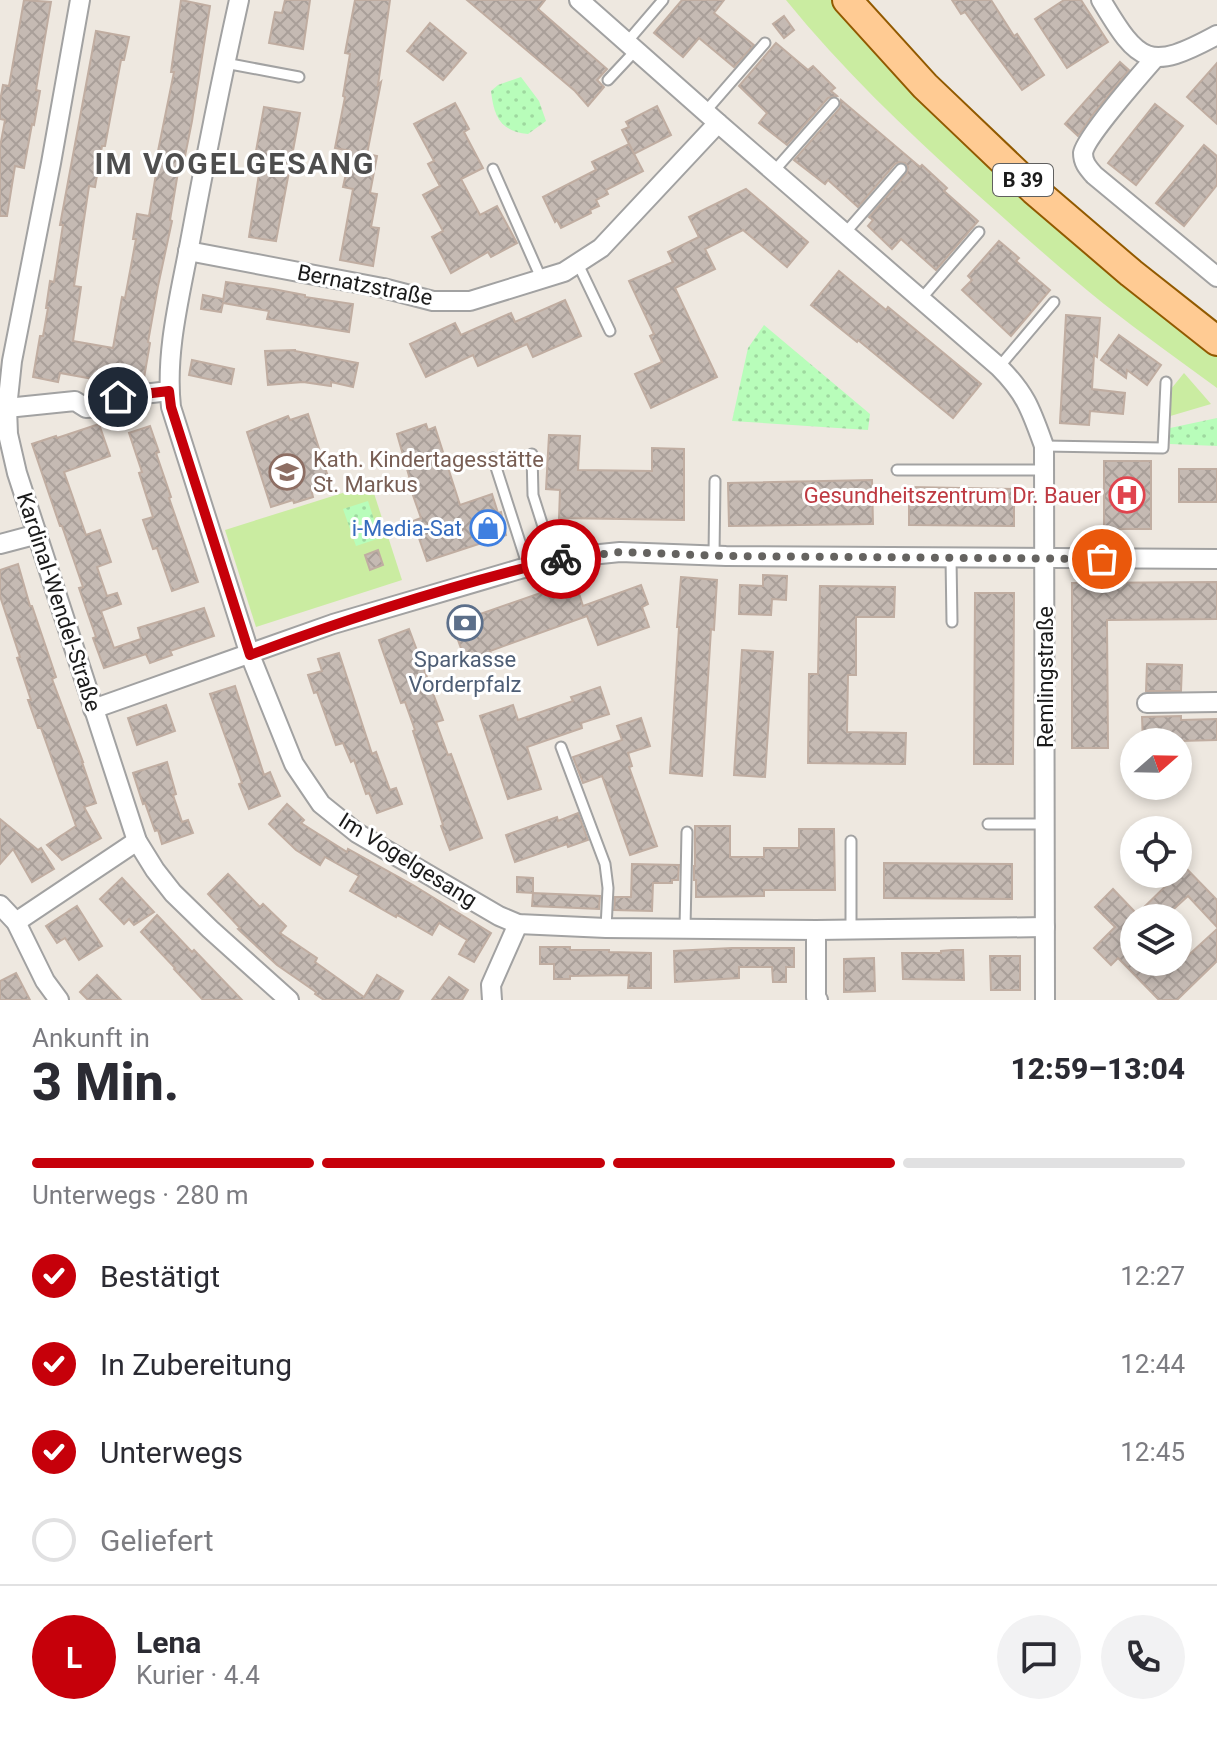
<!DOCTYPE html>
<html lang="de">
<head>
<meta charset="utf-8">
<style>
	body { margin:0; font-family:Roboto,sans-serif; background:#f2f2f3; color:#2b2b33; height:100vh; display:flex; flex-direction:column; font-size:30px; white-space:nowrap }
	* { box-sizing:border-box; margin:0 }
	p { font-size:26px; color:#7c7c81 }
	.icon { flex:none; width:44px; height:44px; fill:none; stroke:currentColor; stroke-width:2; stroke-linecap:round; stroke-linejoin:round }
	.map { position:relative; height:1000px; overflow:hidden }
	.panel { display:flex; flex-direction:column; background:#fff; flex:1 }
	.panel>* { flex:none }
	.needle { width:52px; rotate:70deg }
	.tools { position:absolute; left:1120px; top:728px; display:grid; gap:16px }
	.tools a { display:grid; place-items:center; width:72px; height:72px; border-radius:50%; background:#fff; box-shadow:0 4px 12px #0003; font-size:40px }
	.pin { position:absolute; display:grid; place-items:center; width:68px; height:68px; color:#fff; margin:-34px; border:4px solid #fff; border-radius:50%; box-shadow:0 2px 8px #0007 }
	.courier { position:absolute; display:grid; place-items:center; width:80px; height:80px; margin:-40px; border:6px solid #c6000a; border-radius:50%; background:#fff; color:#222; box-shadow:0 2px 10px #0007 }
	.overview em { font-style:normal; font-weight:800 }
	.overview div { display:flex; flex-direction:column-reverse }
	.overview { display:flex; align-items:center; justify-content:space-between; height:136px; padding:0 32px }
	h1 { font-size:52px; font-weight:800; line-height:60px }
	.bar { display:grid; grid-template-columns:repeat(4,1fr); gap:12px 8px; align-content:center; height:96px; padding:0 32px }
	.bar i { height:10px; border-radius:6px; background:#e1e1e2 }
	.bar .selected { background:#c6000a }
	.bar p { grid-column:span 4 }
	.line { display:flex; align-items:center; gap:20px; padding:0 32px; border-top:2px solid #e1e1e2 }
	.line div { flex:1 }
	.round { display:grid; place-items:center; flex:none; width:84px; height:84px; border-radius:42px; background:#f2f2f3 }
	ol { padding:0 32px; list-style:none }
	li { display:flex; align-items:center; gap:24px; height:88px }
	li p { margin-inline-start:auto }
	li .icon { padding:8px; border-radius:50%; background:#c6000a; color:#fff; stroke-width:4 }
	li:last-child { color:#7c7c81 }
	li i { width:44px; height:44px; border:4px solid #e1e1e2; border-radius:50% }
	.map>svg:first-child { display:block }
	.grass { fill:#caeca1 }
	.park { fill:url(#park-dots) }
	.building { fill:url(#building-cross-hatch); stroke:#c0ada1; stroke-width:2 }
	.lines { fill:none; stroke-linecap:round; stroke-linejoin:round }
	.service-casing { stroke:#a2a2a2; stroke-width:13 }
	.minor-casing { stroke:#a2a2a2; stroke-width:22 }
	.primary-casing { stroke:#925a00; stroke-width:32 }
	.service { stroke:#fff; stroke-width:9 }
	.minor { stroke:#fff; stroke-width:18 }
	.primary { stroke:#ffcb93; stroke-width:28 }
	.done { stroke:#656360; stroke-width:8; stroke-dasharray:0 14.4 }
	.route { stroke:#c6000a; stroke-width:10 }
	.labels { text-anchor:middle; dominant-baseline:central; stroke-width:6; stroke-linejoin:round; paint-order:stroke }
	.shield { fill:#fff; stroke:#5f5f5f; stroke-width:2 }
	.shield-label { font-size:20px; font-weight:bold; fill:#1b1b1b }
	.street-label { font-size:22px; fill:#1b1b1b; stroke:#fff }
	.education-label { font-size:22px; fill:#785e54; stroke:#fff; text-anchor:start }
	.health-label { font-size:22px; fill:#be3a42; stroke:#fff; text-anchor:end }
	.shop-label { font-size:22px; fill:#366cbe; stroke:#fff; text-anchor:end }
	.service-label { font-size:22px; fill:#4e5e75; stroke:#fff }
	.district-label { font-size:30px; font-weight:bold; letter-spacing:2px; fill:#4e4e4e; stroke:#fff }
</style>
</head>
<body>
<div class="map">
<svg width="1217" height="1000" viewBox="0 0 1217 1000">
	<defs>
		<pattern id="park-dots" width="8" height="8" patternUnits="userSpaceOnUse" patternTransform="scale(2)"><rect width="8" height="8" fill="#b8fdba"/><path d="M2 2h.1M6 6h.1" fill="none" stroke="#9ed89f" stroke-width="1.8" stroke-linecap="round"/></pattern>
		<pattern id="building-cross-hatch" width="8" height="8" patternUnits="userSpaceOnUse" patternTransform="scale(2)"><rect width="8" height="8" fill="#c5bab3"/><path d="M0 0l8 8M0 8l8-8" fill="none" stroke="#a99f99"/></pattern>
	</defs>
	<rect width="100%" height="100%" fill="#eee8e0"/>
	<g class="grass">
		<path d="M786 0H832L869 41 1217 354V388C1179 360 1141 333 1104 304 1058 267 1014 227 970 188 905 129 841 68 786 0Z"/>
		<polygon points="1184,373 1211,404 1167,417 1171,389"/>
		<polygon points="371,484 402,580 256,627 225,530"/>
	</g>
	<g class="park">
		<path d="M521 77 539 101 546 121 528 134C500 131 494 117 491 91L498 85Z"/>
		<polygon points="764,325 870,414 868,430 732,421 748,348"/>
		<polygon points="1217,418 1217,446 1170,444 1170,428"/>
		<polygon points="368,501 380,538 356,546 343,509"/>
	</g>
	<g class="building">
		<polygon points="24,0 51,2 36,90 40,91 34,125 32,124 24,168 15,166 7,216 0,216 0,147 5,120 0,119 0,101 3,85 9,86"/>
		<polygon points="181,0 210,6 192,121 184,161 180,160 170,220 172,221 158,286 148,342 150,343 144,378 101,371 99,380 60,373 58,382 33,377 40,336 43,336 48,308 46,308 50,281 54,282 63,225 60,225 96,31 129,37 124,60 121,60 105,146 102,146 95,187 89,186 74,286 81,287 73,341 113,348 122,297 125,298 136,239 133,239 137,214 149,216 159,156 157,156 174,72 171,72"/>
		<polygon points="285,0 310,0 303,49 269,43 275,12 282,13"/>
		<polygon points="355,0 390,0 378,85 381,82 367,154 377,156 370,193 377,194 371,227 379,228 373,266 340,260 353,189 343,187 351,151 335,148 345,97 343,96 350,54 345,53"/>
		<polygon points="467,0 545,0 538,9 607,69 597,80 604,87 588,106 575,91"/>
		<polygon points="682,0 724,0 714,13 754,45 734,67 699,38 683,57 654,33"/>
		<polygon points="952,0 991,0 1014,36 1017,34 1044,75 1022,90 965,12 961,14"/>
		<polygon points="1064,0 1081,0 1108,42 1067,68 1035,19"/>
		<polygon points="784,16 794,30 784,38 773,24"/>
		<polygon points="430,23 466,53 443,80 407,51"/>
		<polygon points="776,43 808,70 813,66 835,88 831,91 837,96 828,98 787,145 759,123 767,113 739,86"/>
		<polygon points="1120,62 1129,70 1094,113 1078,136 1065,124"/>
		<polygon points="1217,63 1217,124 1187,97"/>
		<polygon points="841,100 920,167 922,165 947,188 944,191 978,221 936,270 901,239 892,249 868,226 873,220 869,217 907,173 908,167 905,163 899,162 895,164 858,207 828,180 825,184 794,160 840,108"/>
		<polygon points="455,103 469,129 464,132 483,168 461,179 480,215 497,206 517,243 491,257 488,252 451,273 432,237 443,231 423,195 440,186 428,164 434,161 414,124"/>
		<polygon points="1155,104 1183,126 1136,185 1108,163"/>
		<polygon points="657,106 671,135 634,154 622,130 629,127 626,122"/>
		<polygon points="264,107 300,113 276,241 249,237 259,174 252,173"/>
		<polygon points="629,144 643,171 606,190 608,194 596,200 599,206 590,210 591,213 561,228 557,220 555,222 543,197 596,170 592,162"/>
		<polygon points="1204,145 1217,156 1217,185 1184,226 1156,203"/>
		<polygon points="746,189 808,242 787,267 743,230 705,249 715,269 675,288 717,377 651,408 635,374 662,362 650,336 654,334 629,281 673,262 668,252 699,237 689,217"/>
		<polygon points="999,241 1019,258 1016,261 1050,290 1011,336 962,290 972,280 968,276"/>
		<polygon points="839,271 886,310 888,307 981,384 953,418 858,340 857,342 811,305"/>
		<polygon points="226,282 273,289 305,295 305,297 353,304 349,332 267,319 269,311 223,303 221,312 201,309 203,295 223,299 223,301"/>
		<polygon points="565,300 581,336 533,357 527,344 478,366 473,355 426,377 410,344 455,323 461,335 511,313 515,322"/>
		<polygon points="1066,315 1100,318 1097,357 1094,355 1092,389 1125,393 1123,414 1090,411 1089,425 1060,423"/>
		<polygon points="1119,335 1161,365 1147,385 1127,370 1126,378 1101,360"/>
		<polygon points="295,350 295,351 358,363 353,387 331,382 331,386 303,382 268,385 265,351"/>
		<polygon points="192,360 234,369 231,384 189,375"/>
		<polygon points="308,414 330,483 311,489 313,497 294,503 293,500 271,507 247,432 288,416 290,420"/>
		<polygon points="99,424 110,456 64,472 86,535 100,530 111,562 97,567 107,596 117,593 121,604 101,611 114,648 141,639 138,628 204,608 214,636 170,651 172,655 150,663 146,654 104,668 93,638 96,637 79,588 83,587 62,526 60,526 32,444 56,436 57,438"/>
		<polygon points="426,424 428,430 435,427 460,505 492,494 498,513 501,512 506,535 427,561 413,521 421,518 409,484 411,483 397,434"/>
		<polygon points="150,426 159,452 156,453 171,497 169,498 198,582 172,591 157,548 153,549 143,520 153,517 139,473 142,472 129,433"/>
		<polygon points="549,435 580,436 578,470 652,471 652,448 684,449 684,520 559,518 560,490 546,489"/>
		<rect x="1104" y="461" width="47" height="68"/>
		<rect x="1179" y="469" width="38" height="33"/>
		<polygon points="872,480 873,524 729,526 728,483"/>
		<polygon points="909,487 1014,489 1014,526 909,525"/>
		<polygon points="378,550 383,565 370,570 365,555"/>
		<polygon points="18,564 30,606 32,606 56,677 52,679 83,762 82,762 96,803 84,807 101,838 62,860 47,845 76,826 41,728 38,728 28,700 31,700 17,658 20,657 0,596 0,570"/>
		<polygon points="763,575 787,576 786,600 772,599 771,615 739,614 740,585 763,586"/>
		<polygon points="681,577 717,580 714,630 711,629 702,776 670,773 679,627 677,627"/>
		<polygon points="575,581 583,606 641,585 648,604 642,607 649,627 598,645 587,616 490,651 491,654 466,662 454,629 479,620 477,615"/>
		<polygon points="1217,582 1217,619 1107,620 1108,748 1072,748 1072,583"/>
		<polygon points="820,586 895,587 894,617 856,617 856,675 848,675 847,732 906,733 905,764 808,763 809,674 818,674"/>
		<polygon points="975,593 1014,593 1013,764 974,764"/>
		<polygon points="409,629 443,720 436,722 448,755 451,754 482,838 450,850 441,826 443,825 413,731 415,730 405,702 401,703 379,640"/>
		<polygon points="742,650 773,652 765,777 734,775"/>
		<polygon points="339,653 372,754 376,752 390,790 396,788 402,804 377,813 369,793 366,794 354,760 351,762 343,743 336,745 317,692 314,693 308,675 322,671 318,659"/>
		<polygon points="1147,664 1182,665 1181,691 1146,691"/>
		<polygon points="235,686 264,775 270,772 280,796 249,809 239,784 242,783 210,694"/>
		<polygon points="600,687 609,714 581,723 582,728 527,747 541,789 508,799 480,716 513,705 518,720 573,701 571,697"/>
		<polygon points="166,705 175,731 137,745 128,718"/>
		<polygon points="1181,716 1181,720 1217,719 1217,740 1143,742 1142,717"/>
		<polygon points="641,718 650,746 628,753 632,766 629,767 657,846 630,855 602,776 583,783 573,757 622,740 617,726"/>
		<polygon points="167,762 176,794 173,795 182,822 188,820 193,833 162,844 158,830 155,831 145,803 143,804 133,773"/>
		<polygon points="287,804 304,820 301,823 347,852 348,849 413,885 491,933 474,962 459,954 467,940 439,923 432,935 397,915 396,917 350,891 359,876 325,857 320,865 296,850 269,824"/>
		<polygon points="578,813 588,840 568,847 567,844 515,862 506,835 557,817 558,821"/>
		<polygon points="0,819 38,850 41,848 54,869 32,882 13,849 0,864"/>
		<polygon points="695,826 730,826 730,857 764,857 764,848 799,848 799,829 834,829 835,890 764,890 764,896 696,897 696,880 694,880 694,866 695,866"/>
		<polygon points="1178,860 1217,900 1217,927 1188,896 1164,918 1134,918 1134,962 1181,962 1217,929 1217,961 1177,1000 1159,1000 1118,958 1111,965 1094,948 1115,927 1095,907 1113,889 1134,911 1134,917 1178,874"/>
		<polygon points="884,863 1012,864 1012,899 884,898"/>
		<polygon points="632,864 679,865 678,880 672,880 672,883 653,883 652,911 614,910 615,897 631,897"/>
		<polygon points="228,874 260,907 263,904 286,926 280,933 317,958 315,962 364,997 377,975 403,991 398,1000 324,1000 315,994 316,992 277,965 238,929 240,928 208,894"/>
		<polygon points="517,877 533,878 533,893 517,892"/>
		<polygon points="122,878 154,912 134,925 129,919 124,924 100,899"/>
		<polygon points="533,893 600,896 599,909 532,906"/>
		<polygon points="77,906 102,946 79,960 65,938 57,943 46,926"/>
		<polygon points="157,915 192,952 194,950 242,1000 203,1000 174,969 175,968 141,932"/>
		<polygon points="540,947 570,947 570,950 609,950 609,952 651,953 651,988 628,988 629,975 570,976 570,979 554,979 554,964 540,964"/>
		<polygon points="732,948 794,948 794,967 786,967 786,982 773,982 772,967 739,967 739,978 675,982 674,951"/>
		<polygon points="952,950 963,950 964,980 903,979 902,953 941,953 941,951"/>
		<polygon points="990,956 1020,956 1020,990 991,990"/>
		<polygon points="874,958 875,991 844,992 844,959"/>
		<polygon points="16,973 30,1000 0,1000 0,981"/>
		<polygon points="97,975 121,1000 88,1000 80,992"/>
		<polygon points="449,977 468,990 462,1000 432,1000"/>
	</g>
	<g class="lines">
		<defs>
			<g id="service">
				<polyline points="627,42 663,0"/>
				<polyline points="225,63 299,77"/>
				<polyline points="608,80 636,50"/>
				<polyline points="705,112 765,43"/>
				<polyline points="493,169 541,278"/>
				<polyline points="774,171 834,103"/>
				<polyline points="845,233 901,169"/>
				<polyline points="578,264 610,331"/>
				<polyline points="921,299 979,232"/>
				<polyline points="999,367 1054,302"/>
				<polyline points="1044,446 1163,448 1166,382"/>
				<polyline points="532,454 533,495 554,561"/>
				<polyline points="493,458 528,567"/>
				<polyline points="897,470 1044,470"/>
				<polyline points="714,555 715,481"/>
				<polyline points="951,558 952,622"/>
				<polyline points="561,747 605,864 608,888 606,928"/>
				<polyline points="988,824 1046,824"/>
				<polyline points="685,928 687,832"/>
				<polyline points="851,929 851,841"/>
			</g>
			<g id="minor">
				<polyline points="80,0 51,163 12,361 7,408 8,434 17,473 137,841 155,870 173,893 210,929 289,1000"/>
				<path d="M239 0C221 81 205 161 190 242 180 296 165 352 171 407L250 655 294 764 321 804 357 833 499 916 518 924 606 928 816 930 1045 927"/>
				<path d="M579 0 718 123 999 367C1026 394 1031 410 1044 446L1045 1000"/>
				<path d="M1101 0C1139 64 1149 72 1217 35"/>
				<path d="M1155 58C1141 74 1085 138 1083 153 1083 163 1088 168 1094 175L1217 277"/>
				<polyline points="188,251 383,288 433,301 470,301 564,272 601,248 718,123"/>
				<polyline points="7,408 75,401 86,408 104,407 118,397 169,391"/>
				<polyline points="0,544 38,534"/>
				<polyline points="1147,703 1217,702"/>
				<polyline points="93,709 333,624 520,569 571,557 620,552 726,556 1217,559"/>
				<polyline points="0,905 16,922 45,981 59,1000"/>
				<polyline points="16,922 137,841"/>
				<polyline points="816,930 816,997 818,1000"/>
				<polyline points="492,1000 491,985 518,924"/>
			</g>
			<polyline id="primary" points="847,0 925,86 1034,190 1131,273 1217,341"/>
		</defs>
		<use href="#service" class="service-casing"/>
		<use href="#minor" class="minor-casing"/>
		<use href="#primary" class="primary-casing"/>
		<use href="#service" class="service"/>
		<use href="#minor" class="minor"/>
		<use href="#primary" class="primary"/>
	</g>
	<g class="lines">
		<polyline class="done" points="561,559 620,552 726,556 1102,559"/>
		<path class="route" d="M118 397 169 391 171 407 250 655C352 617 455 584 561 559"/>
	</g>
	<defs>
		<symbol id="school-ring" viewBox="-11 -11 22 22"><circle r="9.5" fill="#fff" stroke="#8d6e63" stroke-width="1.5"/><path d="M0-5L7-2L0 1L-7-2ZM-4 1L0 2.5L4 1V4Q0 6-4 4Z" fill="#8d6e63"/></symbol>
		<symbol id="hospital-ring" viewBox="-11 -11 22 22"><circle r="9.5" fill="#fff" stroke="#e0444e" stroke-width="1.5"/><path d="M-5-5h3v3.5h4V-5h3V5h-3V1.5h-4V5h-3Z" fill="#e0444e"/></symbol>
		<symbol id="shop-ring" viewBox="-11 -11 22 22"><circle r="9.5" fill="#fff" stroke="#3f7fe0" stroke-width="1.5"/><path d="M-5-2.5h2.3a2.7 3.5 0 0 1 5.4 0H5L5.5 6h-11ZM-1.5-2.5h3a1.5 2.3 0 0 0-3 0Z" fill="#3f7fe0"/></symbol>
		<symbol id="bank-ring" viewBox="-11 -11 22 22"><circle r="9.5" fill="#fff" stroke="#5c6f8a" stroke-width="1.5"/><path d="M-6-4H6V4H-6ZM0-2.3a2.3 2.3 0 1 0 0 4.6a2.3 2.3 0 1 0 0-4.6Z" fill="#5c6f8a"/></symbol>
	</defs>
	<g fill-rule="evenodd">
		<use href="#school-ring" x="267" y="452" width="40" height="40"/>
		<use href="#hospital-ring" x="1107" y="475" width="40" height="40"/>
		<use href="#shop-ring" x="468" y="508" width="40" height="40"/>
		<use href="#bank-ring" x="445" y="603" width="40" height="40"/>
	</g>
	<g class="labels">
		<rect class="shield" x="993" y="164" width="60" height="32" rx="6"/>
		<g class="shield-label">
			<text x="1023" y="180">B 39</text>
		</g>
		<g class="street-label">
			<text transform="translate(365 285) rotate(11)">Bernatzstraße</text>
			<text transform="translate(59 602) rotate(72)">Kardinal-Wendel-Straße</text>
			<text transform="translate(1045 677) rotate(-90)">Remlingstraße</text>
			<text transform="translate(408 860) rotate(32)">Im Vogelgesang</text>
		</g>
		<g class="education-label">
			<text x="313" y="459">Kath. Kindertagesstätte<tspan x="313" dy="25">St. Markus</tspan></text>
		</g>
		<g class="health-label">
			<text x="1101" y="495">Gesundheitszentrum Dr. Bauer</text>
		</g>
		<g class="shop-label">
			<text x="462" y="528">i-Media-Sat</text>
		</g>
		<g class="service-label">
			<text x="465" y="659">Sparkasse<tspan x="465" dy="25">Vorderpfalz</tspan></text>
		</g>
		<g class="district-label">
			<text x="235" y="163">IM VOGELGESANG</text>
		</g>
	</g>
</svg>
<div class="tools">
<a><svg class="needle" viewBox="-14 -14 28 28"><path d="M0-13l5 13h-10z" fill="#e53935"/><path d="M0 13l5-13h-10z" fill="#7c7c81"/></svg></a>
<a><svg class="icon" aria-label="locate" viewBox="0 0 24 24"><circle cx="12" cy="12" r="6"/><path d="M12 2v4M12 18v4M2 12h4M18 12h4"/></svg></a>
<a><svg class="icon" aria-label="layers" viewBox="0 0 24 24"><path d="M12 4l9 5-9 5-9-5zM3 14l9 5 9-5"/></svg></a>
</div>
<div class="pin" style="left:1102px;top:559px;background:#ea580c"><svg class="icon" aria-label="bag" viewBox="0 0 24 24"><path d="M5 8h14l-1 12H6zM9 8a3 3 0 0 1 6 0"/></svg></div>
<div class="pin" style="left:118px;top:397px;background:#1f2937"><svg class="icon" aria-label="home" viewBox="0 0 24 24"><path d="M3 11l9-7 9 7M6 9v11h12V9"/></svg></div>
<div class="courier" style="left:561px;top:559px"><svg class="icon" aria-label="bike" viewBox="0 0 24 24"><circle cx="6" cy="16" r="4"/><circle cx="18" cy="16" r="4"/><path d="M6 16l4-8h5l3 8M10 8l3 8H6M13 5h3"/></svg></div>
</div>
<section class="panel">
<div class="overview"><div><h1>3 Min.</h1><p>Ankunft in</p></div><em>12:59–13:04</em></div>
<div class="bar"><i class="selected"></i><i class="selected"></i><i class="selected"></i><i></i><p>Unterwegs · 280 m</p></div>
<ol>
<li><svg class="icon" aria-label="check" viewBox="0 0 24 24"><path d="M5 12l5 5 9-10"/></svg>Bestätigt<p>12:27</p></li>
<li><svg class="icon" aria-label="check" viewBox="0 0 24 24"><path d="M5 12l5 5 9-10"/></svg>In Zubereitung<p>12:44</p></li>
<li><svg class="icon" aria-label="check" viewBox="0 0 24 24"><path d="M5 12l5 5 9-10"/></svg>Unterwegs<p>12:45</p></li>
<li><i></i>Geliefert</li>
</ol>
<div class="line" style="height:144px"><b class="round" style="background:#c6000a;color:#fff">L</b><div><b>Lena</b><p>Kurier · 4.4</p></div><a class="round"><svg class="icon" aria-label="chat" viewBox="0 0 24 24"><path d="M4 5h16v11H9l-5 4z"/></svg></a><a class="round"><svg class="icon" aria-label="phone" viewBox="0 0 24 24"><path d="M5 4h4l2 5-3 2q2 4 5 5l2-3 5 2v4C11 20 4 13 5 4z"/></svg></a></div>
</section>
</body>
</html>
